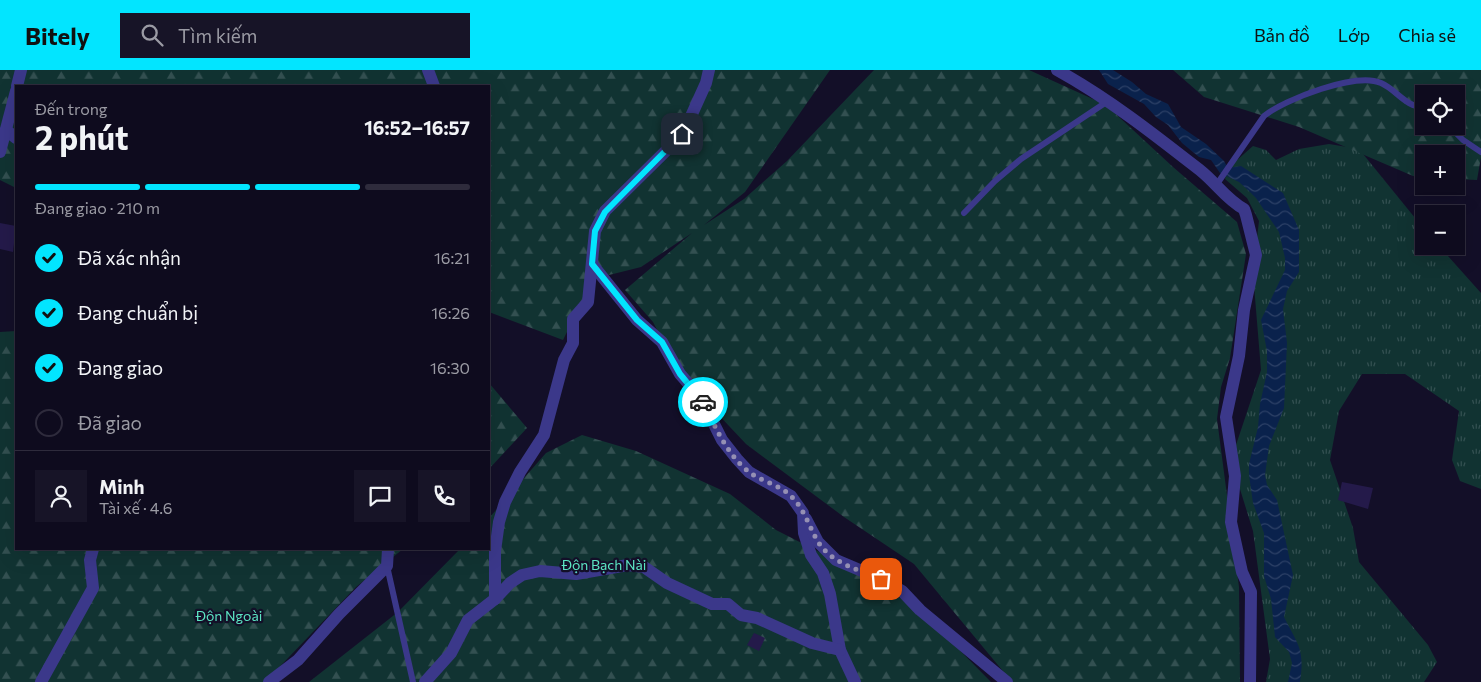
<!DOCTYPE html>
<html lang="vi">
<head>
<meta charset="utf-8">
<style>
	body { margin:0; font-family:Commissioner,sans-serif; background:#171427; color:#f1f3f6; height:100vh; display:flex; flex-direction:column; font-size:19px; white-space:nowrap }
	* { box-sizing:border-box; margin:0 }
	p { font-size:16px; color:#9b9ba4 }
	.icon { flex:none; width:28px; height:28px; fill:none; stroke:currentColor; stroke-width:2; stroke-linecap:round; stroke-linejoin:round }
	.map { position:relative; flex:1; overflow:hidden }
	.drawer { position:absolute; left:15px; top:15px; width:475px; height:465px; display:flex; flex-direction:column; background:#0e0b1e; border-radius:0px; box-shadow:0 5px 20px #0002,0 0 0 1px #2e2b3c }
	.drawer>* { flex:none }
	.controls { position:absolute; left:1415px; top:15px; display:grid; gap:10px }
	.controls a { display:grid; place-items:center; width:50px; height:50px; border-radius:0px; background:#0e0b1e; box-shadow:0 5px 20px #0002,0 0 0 1px #2e2b3c; font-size:25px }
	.pin { position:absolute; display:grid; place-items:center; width:42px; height:42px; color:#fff; margin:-21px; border-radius:10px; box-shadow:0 2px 8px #0006 }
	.courier { position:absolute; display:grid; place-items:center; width:50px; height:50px; margin:-25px; border:4px solid #02e5ff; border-radius:50%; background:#fff; color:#222; box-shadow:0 1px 6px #0007 }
	.headline em { font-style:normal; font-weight:700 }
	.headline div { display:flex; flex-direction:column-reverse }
	.headline { display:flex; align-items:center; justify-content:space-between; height:85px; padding:0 20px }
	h1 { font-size:32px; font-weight:700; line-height:38px }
	.bar { display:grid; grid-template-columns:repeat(4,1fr); gap:8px 5px; align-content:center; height:60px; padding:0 20px }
	.bar i { height:6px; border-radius:4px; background:#2e2b3c }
	.bar .selected { background:#02e5ff }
	.bar p { grid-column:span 4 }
	.line { display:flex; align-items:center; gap:12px; padding:0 20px; border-top:1px solid #2e2b3c }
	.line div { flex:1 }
	.round { display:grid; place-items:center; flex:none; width:52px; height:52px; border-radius:0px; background:#171427 }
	ol { padding:0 20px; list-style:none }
	li { display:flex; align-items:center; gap:15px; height:55px }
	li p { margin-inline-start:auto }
	li .icon { padding:5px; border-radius:50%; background:#02e5ff; color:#111; stroke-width:4 }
	li:last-child { color:#9b9ba4 }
	li i { width:28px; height:28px; border:2px solid #2e2b3c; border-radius:50% }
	header { display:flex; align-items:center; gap:30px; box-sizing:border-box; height:70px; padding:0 25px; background:#02e5ff; color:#111 }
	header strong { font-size:24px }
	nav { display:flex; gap:28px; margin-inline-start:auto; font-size:18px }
	.search { width:350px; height:45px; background:#171427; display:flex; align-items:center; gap:12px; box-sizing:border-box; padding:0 18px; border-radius:0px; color:#9b9ba4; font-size:19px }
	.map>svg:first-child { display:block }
	.grass { fill:url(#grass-tufts) }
	.forest { fill:url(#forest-firs); fill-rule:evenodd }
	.water { fill:url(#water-waves) }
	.building { fill:#241a4a }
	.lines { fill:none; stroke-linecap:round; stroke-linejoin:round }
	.lane { stroke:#3b388a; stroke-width:6 }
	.street { stroke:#3b388a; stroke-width:12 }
	.done { stroke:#9590b4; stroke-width:5; stroke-dasharray:0 9 }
	.route { stroke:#02e5ff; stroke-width:6 }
	.labels { text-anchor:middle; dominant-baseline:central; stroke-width:4.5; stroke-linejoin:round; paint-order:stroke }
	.park-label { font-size:14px; fill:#5ce5c3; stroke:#130f28 }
</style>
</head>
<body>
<header>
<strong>Bitely</strong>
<div class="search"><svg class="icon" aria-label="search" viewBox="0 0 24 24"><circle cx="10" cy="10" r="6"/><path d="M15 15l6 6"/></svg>Tìm kiếm</div>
<nav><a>Bản đồ</a><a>Lớp</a><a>Chia sẻ</a></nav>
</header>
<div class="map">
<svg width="1481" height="612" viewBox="0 0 1481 612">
	<defs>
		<pattern id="grass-tufts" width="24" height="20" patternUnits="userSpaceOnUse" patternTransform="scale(1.25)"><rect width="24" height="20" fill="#113332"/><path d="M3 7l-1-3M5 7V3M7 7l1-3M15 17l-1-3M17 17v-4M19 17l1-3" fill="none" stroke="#335051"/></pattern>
		<pattern id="forest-firs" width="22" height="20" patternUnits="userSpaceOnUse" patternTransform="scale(1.25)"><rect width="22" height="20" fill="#113332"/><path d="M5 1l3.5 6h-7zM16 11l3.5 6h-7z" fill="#335051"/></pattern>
		<pattern id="water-waves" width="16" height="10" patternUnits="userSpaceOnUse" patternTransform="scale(1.25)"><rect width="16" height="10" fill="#0a224c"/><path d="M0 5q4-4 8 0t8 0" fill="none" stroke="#2d4167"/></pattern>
	</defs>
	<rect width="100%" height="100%" fill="#130f28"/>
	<polygon class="grass" points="1329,74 1359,79 1424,159 1424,176 1439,176 1481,223 1481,419 1460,411 1452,390 1459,341 1405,304 1362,304 1339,341 1330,390 1353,458 1359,492 1428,575 1437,592 1424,612 1266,612 1270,589 1253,461 1231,390 1261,300 1253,203 1259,151 1247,128 1225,109 1228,98 1253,76 1266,80 1276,90 1299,79"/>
	<g class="forest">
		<polygon points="0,0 830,0 745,122 704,155 744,129 787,91 874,0 1029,0 1106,35 1173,97 1237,152 1246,184 1230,288 1221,317 1217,349 1239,517 1240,612 1012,612 914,494 844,447 746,374 680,304 653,252 625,220 692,163 641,197 593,209 563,270 489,242 489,16 16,16 16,118 0,110"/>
		<path d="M1173 0H1481V87L1477 110 1456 109V84H1424V107L1413 106 1299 57 1204 27ZM1424 24H1456V56H1424Z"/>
		<polygon points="16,261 16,479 403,479 356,517 265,612 0,612 0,262"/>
		<polygon points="489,313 527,358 489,399"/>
		<polygon points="582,365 636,381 730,424 776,460 847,496 920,540 991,612 309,612 398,542 460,479 489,479 489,448 546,383"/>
	</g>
	<path class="water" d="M1099 0H1113L1132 12 1146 24 1168 34 1181 57 1206 74 1224 91 1228 98 1241 96 1283 123 1299 160V202L1287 221 1283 239 1287 273 1284 338 1269 376 1265 405 1267 415 1277 430 1293 505 1284 547C1298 575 1305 579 1300 612H1288L1292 593 1289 582 1275 567 1271 529 1264 506V463L1253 433 1249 405V394L1258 357 1260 334 1267 302V281L1261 250 1285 200V188L1279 162 1256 128 1249 121 1239 112 1220 103 1211 90 1199 87 1182 73 1168 55 1156 47 1144 34 1108 14Z"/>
	<g class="building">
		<polygon points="0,153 16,156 13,182 0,179"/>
		<polygon points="1342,412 1373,418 1368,439 1338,430"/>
		<polygon points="754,563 765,568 759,581 747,575"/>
	</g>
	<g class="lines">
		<g class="lane">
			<polyline points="1449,56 1463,70 1481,82"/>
			<path d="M1217 114 1264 46C1285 29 1356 2 1381 13 1397 20 1405 37 1424 37"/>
			<polyline points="964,143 995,111 1021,89 1108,31"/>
			<polyline points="387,496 413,612"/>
		</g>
		<g class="street">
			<polyline points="428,0 434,16"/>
			<path d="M1057 0C1108 28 1155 65 1201 101 1216 113 1227 130 1244 139L1246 145 1256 185 1244 240 1239 286 1226 347 1235 406 1231 452 1242 502 1251 522 1250 612"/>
			<polyline points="17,16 21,0"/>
			<polyline points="6,60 16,68"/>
			<polyline points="0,82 16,21"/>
			<polyline points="592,194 637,250 662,272 680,304 701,328 722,370 737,389 749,402 791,426 803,443 804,463 811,485 823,503 830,524 840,580 855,612"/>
			<polyline points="806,449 818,472 836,490 881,509 902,521 920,540 1007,612"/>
			<polyline points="495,529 510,513 522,505 540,501 576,504 628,495 644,497 667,513 712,534 728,534 741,545 757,548 812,573 840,580"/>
			<polyline points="41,612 93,518 90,490 93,479"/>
			<polyline points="269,612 298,590 339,544 387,496 388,479"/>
			<polyline points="425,612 451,583 468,550 495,529 495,481 499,452 505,432 520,402 544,365 564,290 573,273 573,249 588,232 595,161 605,141 683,64 706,13 709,0"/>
		</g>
	</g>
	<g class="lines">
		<path class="done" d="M703 332C715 356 727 385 749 402 762 412 781 415 792 427 804 439 809 456 817 470 830 493 859 500 881 509"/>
		<polyline class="route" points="682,64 605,142 595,161 592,194 637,250 662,272 680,304 703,332"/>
	</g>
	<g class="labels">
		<g class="park-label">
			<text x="604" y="494">Độn Bạch Nài</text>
			<text x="229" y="545">Độn Ngoài</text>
		</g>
	</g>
</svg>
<div class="controls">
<a><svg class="icon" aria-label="locate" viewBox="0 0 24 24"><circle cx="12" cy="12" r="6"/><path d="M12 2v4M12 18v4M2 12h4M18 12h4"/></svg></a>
<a>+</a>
<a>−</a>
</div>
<div class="pin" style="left:881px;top:509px;background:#ea580c"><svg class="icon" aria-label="bag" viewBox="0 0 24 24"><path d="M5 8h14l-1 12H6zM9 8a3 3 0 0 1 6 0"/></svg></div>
<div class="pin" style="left:682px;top:64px;background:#1f2937"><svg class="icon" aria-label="home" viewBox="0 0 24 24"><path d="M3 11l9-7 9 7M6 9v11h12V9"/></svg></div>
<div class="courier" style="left:703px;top:332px"><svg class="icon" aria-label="car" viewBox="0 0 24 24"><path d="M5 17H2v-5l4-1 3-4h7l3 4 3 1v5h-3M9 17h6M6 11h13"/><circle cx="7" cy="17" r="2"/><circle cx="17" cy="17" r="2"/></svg></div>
<section class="drawer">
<div class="headline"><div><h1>2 phút</h1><p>Đến trong</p></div><em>16:52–16:57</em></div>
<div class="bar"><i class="selected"></i><i class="selected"></i><i class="selected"></i><i></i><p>Đang giao · 210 m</p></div>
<ol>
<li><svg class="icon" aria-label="check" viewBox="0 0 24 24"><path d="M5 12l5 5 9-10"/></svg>Đã xác nhận<p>16:21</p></li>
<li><svg class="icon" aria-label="check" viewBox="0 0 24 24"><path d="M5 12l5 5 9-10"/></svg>Đang chuẩn bị<p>16:26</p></li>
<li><svg class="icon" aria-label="check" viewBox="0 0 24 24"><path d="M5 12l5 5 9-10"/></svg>Đang giao<p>16:30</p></li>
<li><i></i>Đã giao</li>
</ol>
<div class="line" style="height:90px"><a class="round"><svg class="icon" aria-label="person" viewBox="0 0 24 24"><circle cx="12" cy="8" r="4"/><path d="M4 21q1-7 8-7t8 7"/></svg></a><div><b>Minh</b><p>Tài xế · 4.6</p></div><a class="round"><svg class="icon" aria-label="chat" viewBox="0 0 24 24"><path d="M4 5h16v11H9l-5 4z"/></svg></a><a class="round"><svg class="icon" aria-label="phone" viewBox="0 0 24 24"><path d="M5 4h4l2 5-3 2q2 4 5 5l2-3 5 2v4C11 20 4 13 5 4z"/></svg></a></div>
</section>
</div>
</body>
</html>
